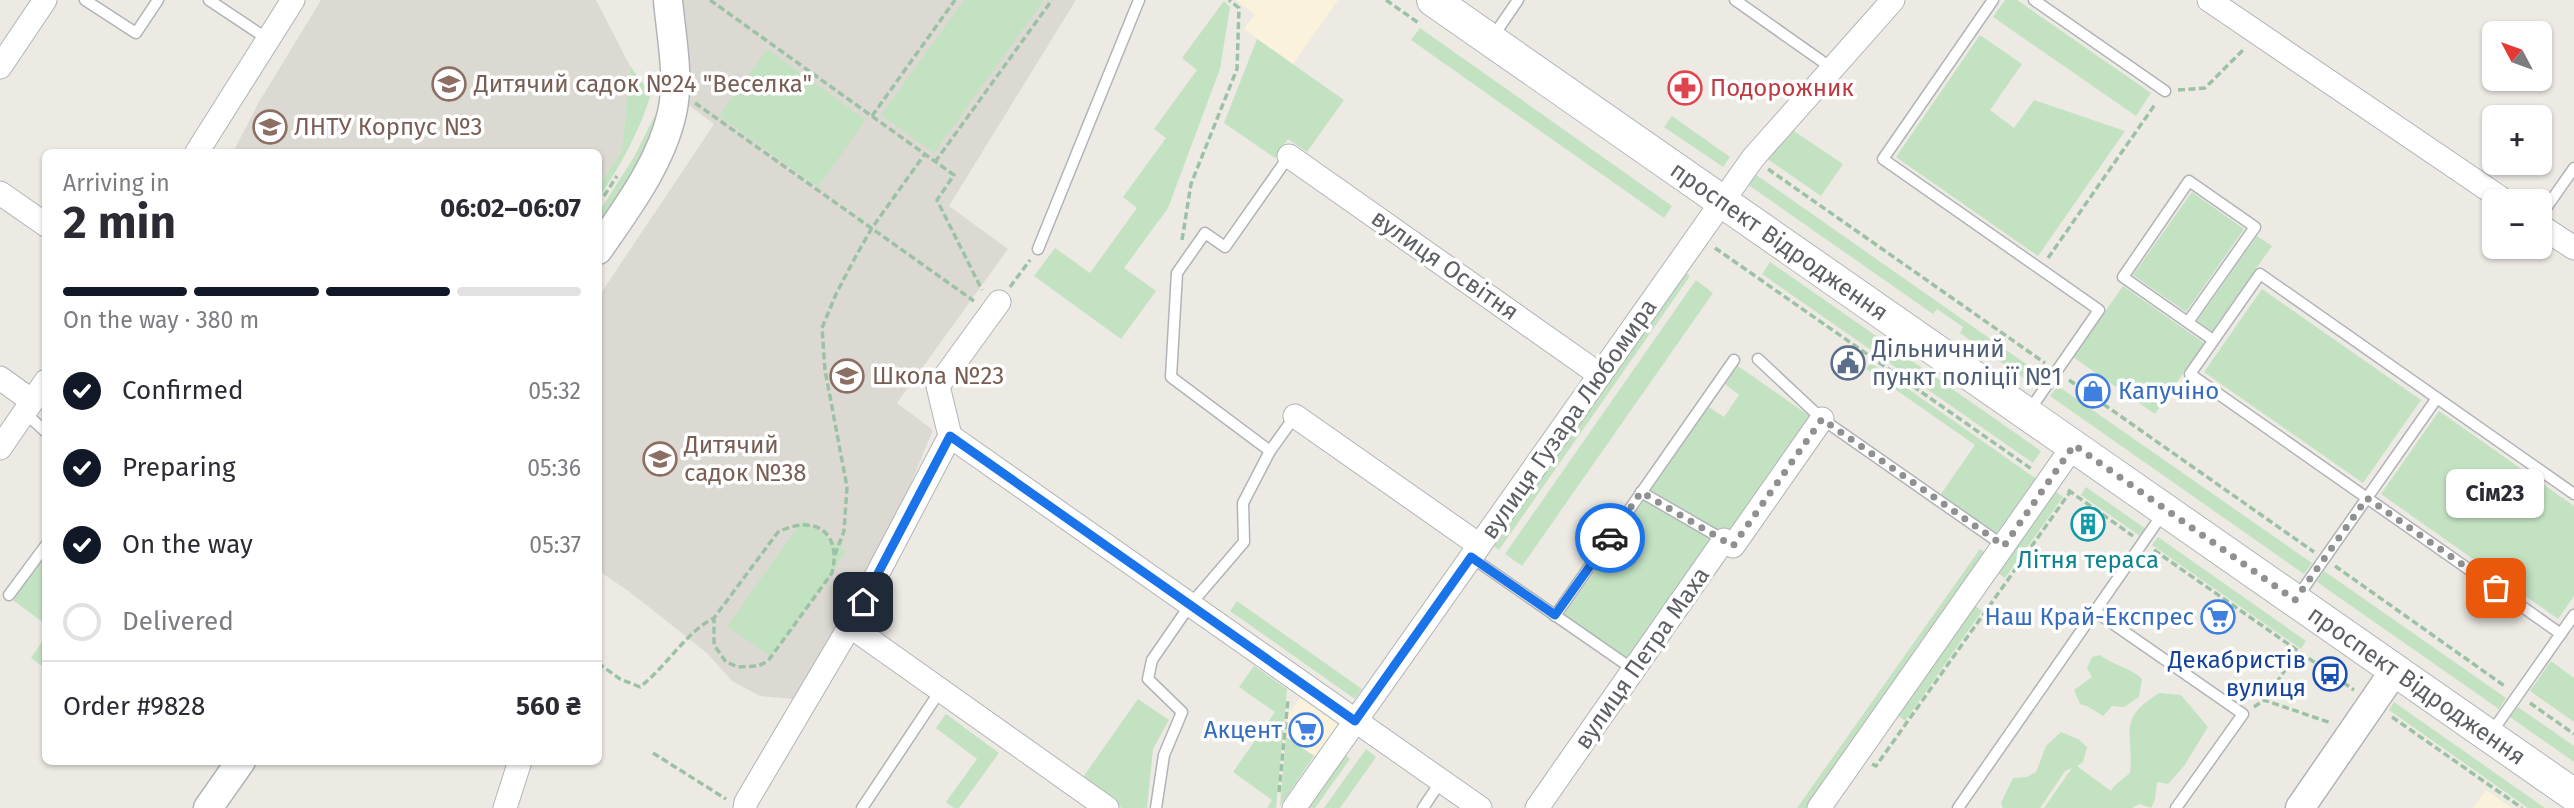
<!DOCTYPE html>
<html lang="en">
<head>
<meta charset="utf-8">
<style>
	body { margin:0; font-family:"Fira Sans",sans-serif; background:#f7f7f7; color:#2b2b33; height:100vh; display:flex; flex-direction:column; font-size:26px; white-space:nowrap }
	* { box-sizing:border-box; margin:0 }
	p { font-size:23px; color:#7c7c81 }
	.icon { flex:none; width:38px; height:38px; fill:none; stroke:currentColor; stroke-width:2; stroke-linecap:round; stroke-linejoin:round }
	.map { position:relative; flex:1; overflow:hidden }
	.details { position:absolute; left:42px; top:149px; width:560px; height:616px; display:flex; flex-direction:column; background:#fff; border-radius:10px; box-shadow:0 2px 5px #0004 }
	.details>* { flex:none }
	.needle { width:46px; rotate:311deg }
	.fabs { position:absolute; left:2482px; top:21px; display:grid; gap:14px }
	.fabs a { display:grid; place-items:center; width:70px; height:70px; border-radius:10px; background:#fff; box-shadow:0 2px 5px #0004; font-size:35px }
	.pin { position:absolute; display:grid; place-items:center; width:60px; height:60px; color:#fff; margin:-30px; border-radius:14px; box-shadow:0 4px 10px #0006 }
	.courier { position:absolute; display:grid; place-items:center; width:70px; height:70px; margin:-35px; border:5px solid #1a73e8; border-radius:50%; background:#fff; color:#222; box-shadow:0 2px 9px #0007 }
	.bubble { position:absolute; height:49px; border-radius:10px; background:#fff; box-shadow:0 2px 5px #0004; font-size:23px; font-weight:700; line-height:49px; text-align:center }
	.headline em { font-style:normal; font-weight:700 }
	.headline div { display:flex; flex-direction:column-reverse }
	.headline { display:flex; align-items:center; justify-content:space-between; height:119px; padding:0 21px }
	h1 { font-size:46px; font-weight:700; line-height:52px }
	.bar { display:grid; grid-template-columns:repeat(4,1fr); gap:10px 7px; align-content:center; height:84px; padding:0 21px }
	.bar i { height:9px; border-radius:5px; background:#e1e1e2 }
	.bar .active { background:#111827 }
	.bar p { grid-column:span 4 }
	.line { display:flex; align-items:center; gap:18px; padding:0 21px; border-top:2px solid #e1e1e2 }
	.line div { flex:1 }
	ol { padding:0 21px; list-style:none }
	li { display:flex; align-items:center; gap:21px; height:77px }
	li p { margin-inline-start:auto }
	li .icon { padding:7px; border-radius:50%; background:#111827; color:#fff; stroke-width:4 }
	li:last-child { color:#7c7c81 }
	li i { width:38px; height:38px; border:4px solid #e1e1e2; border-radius:50% }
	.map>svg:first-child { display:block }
	.commercial { fill:#faf2db }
	.education { fill:#dcd9d2 }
	.green { fill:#c3e2c2 }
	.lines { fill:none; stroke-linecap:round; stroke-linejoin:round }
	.service-casing { stroke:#b1b4b7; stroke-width:13 }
	.minor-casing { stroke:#b1b4b7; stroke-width:25 }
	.tertiary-casing { stroke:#b1b4b7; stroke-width:31 }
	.secondary-casing { stroke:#b3b6ba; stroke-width:34 }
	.path { stroke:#9cc2a6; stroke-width:3.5; stroke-dasharray:7 3.5; stroke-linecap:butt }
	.service { stroke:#fff; stroke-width:10 }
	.minor { stroke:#fff; stroke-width:23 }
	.tertiary { stroke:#fff; stroke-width:28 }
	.secondary { stroke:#fff; stroke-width:32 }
	.done { stroke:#8f9090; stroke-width:7; stroke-dasharray:0 12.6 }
	.route { stroke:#1a73e8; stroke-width:9 }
	.labels { text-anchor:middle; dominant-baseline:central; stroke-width:7; stroke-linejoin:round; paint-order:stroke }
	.education-label { font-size:24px; fill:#785e54; stroke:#fff; text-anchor:start }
	.health-label { font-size:24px; fill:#be3a42; stroke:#fff; text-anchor:start }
	.street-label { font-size:24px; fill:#5c5f63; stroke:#fff }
	.service-label { font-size:24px; fill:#4e5e75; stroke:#fff; text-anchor:start }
	.shop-label { font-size:24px; fill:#366cbe; stroke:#fff; text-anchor:end }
	.culture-label { font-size:24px; fill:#0d838f; stroke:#fff }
	.transit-label { font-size:24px; fill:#164399; stroke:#fff; text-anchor:end }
</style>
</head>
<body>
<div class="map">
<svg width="2574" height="808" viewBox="0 0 2574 808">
	<rect width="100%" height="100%" fill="#edeae4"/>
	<g class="commercial">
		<polygon points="1236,0 1338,0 1293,64 1244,29 1255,14"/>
		<polygon points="1300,698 1341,727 1319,759 1286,737 1288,714"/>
		<polygon points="2486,790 2498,798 2512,808 2473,808"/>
	</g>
	<g class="education">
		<polygon points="321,0 596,0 630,66 622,150 599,185 598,152 233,152 259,102"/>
		<polygon points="678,0 1076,0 949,206 1008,249 897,403 933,430 889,536 793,699 760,696 732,681 707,653 631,593 599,571 599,296 714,124 683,101"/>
	</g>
	<g class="green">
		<polygon points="964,0 1044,0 934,153 881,115"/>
		<polygon points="2005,0 2017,0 2151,93 2136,116 1993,17"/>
		<polygon points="1224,1 1230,7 1220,69 1168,208 1124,268 1156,291 1121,339 1034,276 1055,248 1090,273 1137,208 1123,197 1166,138 1154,129 1197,70 1182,58"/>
		<polygon points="1420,28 1672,206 1664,218 1411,40"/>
		<polygon points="1980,35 2022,64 1990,110 2014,128 2034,100 2125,131 2038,256 1896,157"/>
		<polygon points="1257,39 1344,100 1307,152 1288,139 1275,158 1224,123"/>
		<polygon points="767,49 866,120 818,187 719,116"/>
		<path d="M630 66 651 94C639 133 621 164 599 198V185L622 150Z"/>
		<polygon points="1672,116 1730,157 1723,167 1664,127"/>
		<polygon points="654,117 660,121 644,164 599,234 599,212 634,157"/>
		<polygon points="1791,129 1843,164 1821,196 1766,158"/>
		<polygon points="1755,174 2042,375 2035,386 1960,333 1963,327 1937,309 1933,314 1747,184"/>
		<polygon points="2192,192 2244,229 2186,312 2133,275"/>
		<polygon points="2257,236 2272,246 2212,331 2197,321"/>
		<polygon points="1770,262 2041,451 2033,463 1762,274"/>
		<polygon points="1683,271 1690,276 1499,550 1492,545"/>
		<polygon points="1696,280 1713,293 1522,566 1505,554"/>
		<polygon points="2123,286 2204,343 2155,414 2073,357"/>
		<polygon points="2262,289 2421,400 2363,483 2204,372"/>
		<polygon points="1871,363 2038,480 1999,535 1941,494 1975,445 1866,369"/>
		<polygon points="1738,366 1814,419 1731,538 1651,490 1709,407 1724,417 1739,395 1725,384"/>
		<polygon points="2058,386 2312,563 2304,574 2050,396"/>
		<polygon points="2439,411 2574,506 2574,596 2558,619 2381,494"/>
		<polygon points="2086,487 2146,529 2140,536 2081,495"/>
		<polygon points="2053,489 2063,497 2005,578 1995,571"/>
		<polygon points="1644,501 1716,543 1632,662 1564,615"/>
		<polygon points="803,520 846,551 832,573 771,657 727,626"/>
		<polygon points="2158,537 2306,641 2301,649 2152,545"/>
		<polygon points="1980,549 1987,554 1808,808 1797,808"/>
		<polygon points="45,555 45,624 13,600"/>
		<polygon points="2324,571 2506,698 2499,709 2317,582"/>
		<polygon points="1237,601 1362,689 1355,699 1230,611"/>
		<polygon points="1972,604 1982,611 1905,721 1895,713"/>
		<polygon points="45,637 45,668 31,658"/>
		<path d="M2100 655C2114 666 2130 667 2142 679L2139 697 2124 707 2112 706 2103 716 2087 706 2080 704 2074 690 2092 677 2087 668 2092 657Z"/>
		<polygon points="2551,661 2574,678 2574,722 2530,691"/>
		<polygon points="1254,666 1287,689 1276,808 1267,808 1272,800 1233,772 1275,712 1239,687"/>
		<path d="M2159 693 2181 695 2208 727 2184 766 2168 784 2157 782 2155 800 2151 808 2139 804 2132 808H2044L2072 768 2065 771 2040 808H2003L2001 803 2013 778 2027 777 2036 772 2046 746 2061 732 2078 739 2087 747 2083 762 2077 766 2111 791 2114 786 2130 773C2134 731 2116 720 2159 693Z"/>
		<polygon points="1138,699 1169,720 1153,749 1147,808 1122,808 1081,780"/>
		<polygon points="2394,702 2545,808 2528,808 2389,710"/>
		<polygon points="2518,707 2574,746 2574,762 2510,717"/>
		<polygon points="946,714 999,753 959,808 954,808 946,802 977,759 936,728"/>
		<polygon points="1286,737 1314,756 1280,806"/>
		<polygon points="1366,749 1376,757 1340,808 1324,808"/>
		<polygon points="1344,754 1350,759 1315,808 1306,808"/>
	</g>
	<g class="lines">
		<defs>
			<g id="service">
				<polyline points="85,0 136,33 158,0"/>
				<polyline points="209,0 269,40"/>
				<polyline points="1735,0 1833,69"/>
				<polyline points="1993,0 1883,159 2099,310 2029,411"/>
				<polyline points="2034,0 2165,91"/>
				<polyline points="1492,38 1518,0"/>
				<polyline points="2539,218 2574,168"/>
				<polyline points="1038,249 1139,0"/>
				<polyline points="2188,322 2255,227 2189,181 2123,277 2213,340"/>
				<polyline points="1758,359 1822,419 2004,546"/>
				<polyline points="24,412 46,432"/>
				<polyline points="1270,451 1295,416"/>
				<polyline points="1641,492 1724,540"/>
				<polyline points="1471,557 1634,670"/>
				<polyline points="9,595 46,545"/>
				<polyline points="2296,599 2437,398"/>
				<polyline points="2096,612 2243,714 2176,808"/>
				<polyline points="1555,616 1734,360"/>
				<polyline points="2561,634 2190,374 2260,274 2574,494"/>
				<polyline points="2491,733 2574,615"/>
				<polyline points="862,808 940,691"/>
				<polyline points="1156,808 1164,755 1182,712 1148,679 1152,660 1190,605 1244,542 1243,503 1270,451 1171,377 1177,273 1205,233 1225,247 1289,156"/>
				<polyline points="1423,808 1441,781"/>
				<polyline points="1958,808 2164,512"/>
			</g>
			<g id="minor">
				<polyline points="2209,0 2505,201"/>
				<polyline points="0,67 45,0"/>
				<polyline points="197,152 293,0"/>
				<polyline points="1289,156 1600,375"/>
				<polyline points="0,193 46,225"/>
				<polyline points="2539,225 2574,248"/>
				<polyline points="0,378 32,401"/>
				<polyline points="1295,416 1479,545"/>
				<polyline points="950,436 1480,808"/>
				<polyline points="0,448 46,381"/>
				<polyline points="850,626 1107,808"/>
				<polyline points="505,808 520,761"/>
				<polyline points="745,808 746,802 850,626 950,436 938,386 999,302"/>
				<polyline points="1294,808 1753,158 1893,0"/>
				<polyline points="1537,808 1724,540 1733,546 1822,419"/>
				<polyline points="1819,808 2074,445"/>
			</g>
			<g id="tertiary">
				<path d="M598 250C627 208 661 163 672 113 680 77 671 36 668 0"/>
				<polyline points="208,808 241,761"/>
				<polyline points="2300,808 2395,670"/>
			</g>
			<g id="secondary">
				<path id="s1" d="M1433 0 2574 795"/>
			</g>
		</defs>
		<use href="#service" class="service-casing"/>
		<use href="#minor" class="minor-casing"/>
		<use href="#tertiary" class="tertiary-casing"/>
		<use href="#secondary" class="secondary-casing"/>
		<g class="path">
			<polyline points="710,0 954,175 937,200 982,290"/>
			<polyline points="1386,0 1420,24"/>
			<polyline points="2178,90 2205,88 2245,48"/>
			<polyline points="695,103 974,301"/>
			<polyline points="872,116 955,0"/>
			<polyline points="935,162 1052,0"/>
			<polyline points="1768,169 2045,363"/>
			<polyline points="604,196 617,176"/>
			<polyline points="1182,240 1191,184 1237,69 1239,8 1229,0"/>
			<polyline points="1715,248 2033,470"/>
			<polyline points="2048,258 2156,103"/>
			<polyline points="1010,287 1030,260"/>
			<polyline points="2069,380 2314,552"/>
			<polyline points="2068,490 2133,536"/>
			<polyline points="2154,550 2354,690"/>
			<polyline points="835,555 844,531 847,487 825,370 822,328 836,294 857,254 872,228 924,155"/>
			<polyline points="2335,566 2506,687"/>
			<path d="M598 663 620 679 640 687C666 667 687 631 714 618L778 532C815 514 842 532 832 573L768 661 758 666 738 667 726 662 714 645V618"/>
			<polyline points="2264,700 2298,652"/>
			<polyline points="2530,703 2574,734"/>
			<polyline points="2254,707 2264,700 2331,723"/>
			<polyline points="2392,717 2522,808"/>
			<polyline points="653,753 726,799"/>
			<polyline points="1872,764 1876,766 2070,492"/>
			<polyline points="1279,792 1288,699"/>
		</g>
		<use href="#service" class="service"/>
		<use href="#minor" class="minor"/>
		<use href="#tertiary" class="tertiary"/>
		<use href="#secondary" class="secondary"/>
	</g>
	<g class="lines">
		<polyline class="done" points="1610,538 1641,492 1733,546 1822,419 2004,546 2074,445 2295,600 2367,498 2496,588"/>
		<polyline class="route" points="863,602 950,436 1355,721 1471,557 1555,615 1610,538"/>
	</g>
	<defs>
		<symbol id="school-ring" viewBox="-11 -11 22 22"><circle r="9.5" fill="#fff" stroke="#8d6e63" stroke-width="1.5"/><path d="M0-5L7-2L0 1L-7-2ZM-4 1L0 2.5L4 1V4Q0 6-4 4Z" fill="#8d6e63"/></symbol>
		<symbol id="pharmacy-ring" viewBox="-11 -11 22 22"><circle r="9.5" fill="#fff" stroke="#e0444e" stroke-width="1.5"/><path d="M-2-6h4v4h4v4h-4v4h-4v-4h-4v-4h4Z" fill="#e0444e"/></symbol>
		<symbol id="university-ring" viewBox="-11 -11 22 22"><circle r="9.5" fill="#fff" stroke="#8d6e63" stroke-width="1.5"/><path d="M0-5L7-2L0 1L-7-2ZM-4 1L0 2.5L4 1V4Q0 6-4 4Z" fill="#8d6e63"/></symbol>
		<symbol id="civic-ring" viewBox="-11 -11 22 22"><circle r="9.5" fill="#fff" stroke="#5c6f8a" stroke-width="1.5"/><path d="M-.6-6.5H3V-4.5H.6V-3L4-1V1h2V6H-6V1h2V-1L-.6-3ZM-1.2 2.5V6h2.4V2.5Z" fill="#5c6f8a"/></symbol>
		<symbol id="shop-ring" viewBox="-11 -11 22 22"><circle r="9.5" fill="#fff" stroke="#3f7fe0" stroke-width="1.5"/><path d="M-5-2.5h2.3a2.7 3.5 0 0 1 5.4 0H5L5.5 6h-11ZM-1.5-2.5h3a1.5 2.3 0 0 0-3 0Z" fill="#3f7fe0"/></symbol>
		<symbol id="building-ring" viewBox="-11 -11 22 22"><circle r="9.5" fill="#fff" stroke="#0f9aa8" stroke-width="1.5"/><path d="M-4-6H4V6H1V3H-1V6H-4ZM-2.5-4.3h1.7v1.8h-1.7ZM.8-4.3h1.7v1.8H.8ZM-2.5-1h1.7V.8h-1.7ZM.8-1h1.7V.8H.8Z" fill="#0f9aa8"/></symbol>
		<symbol id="supermarket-ring" viewBox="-11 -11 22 22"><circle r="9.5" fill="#fff" stroke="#3f7fe0" stroke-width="1.5"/><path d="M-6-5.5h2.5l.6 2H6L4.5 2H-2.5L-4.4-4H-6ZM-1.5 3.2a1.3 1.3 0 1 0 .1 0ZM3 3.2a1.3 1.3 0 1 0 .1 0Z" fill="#3f7fe0"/></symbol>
		<symbol id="bus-ring" viewBox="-11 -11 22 22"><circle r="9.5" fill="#fff" stroke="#1a4fb4" stroke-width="1.5"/><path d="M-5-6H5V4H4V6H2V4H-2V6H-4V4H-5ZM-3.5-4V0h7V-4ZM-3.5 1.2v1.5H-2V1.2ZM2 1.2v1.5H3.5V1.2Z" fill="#1a4fb4"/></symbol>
	</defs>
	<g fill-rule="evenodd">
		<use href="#school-ring" x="430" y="65" width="38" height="38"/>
		<use href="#pharmacy-ring" x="1666" y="69" width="38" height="38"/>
		<use href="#university-ring" x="251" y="108" width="38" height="38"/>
		<use href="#civic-ring" x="1829" y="344" width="38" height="38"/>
		<use href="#school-ring" x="828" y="357" width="38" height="38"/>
		<use href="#shop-ring" x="2074" y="372" width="38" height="38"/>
		<use href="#school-ring" x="641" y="440" width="38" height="38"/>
		<use href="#building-ring" x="2069" y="505" width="38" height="38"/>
		<use href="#supermarket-ring" x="2199" y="598" width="38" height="38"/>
		<use href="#bus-ring" x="2311" y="655" width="38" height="38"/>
		<use href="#supermarket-ring" x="1287" y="711" width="38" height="38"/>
	</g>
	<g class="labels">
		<g class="education-label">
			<text x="474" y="84">Дитячий садок №24 "Веселка"</text>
			<text x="294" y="127">ЛНТУ Корпус №3</text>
			<text x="872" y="376">Школа №23</text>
			<text x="684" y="445">Дитячий<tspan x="684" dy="28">садок №38</tspan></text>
		</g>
		<g class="health-label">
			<text x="1710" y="88">Подорожник</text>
		</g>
		<g class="street-label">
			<text stroke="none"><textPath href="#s1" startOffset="422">проспект Відродження</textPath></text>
			<text transform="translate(1445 265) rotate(35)">вулиця Освітня</text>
			<text transform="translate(1569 419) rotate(-55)">вулиця Гузара Любомира</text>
			<text transform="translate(1642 658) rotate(-55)">вулиця Петра Маха</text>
			<text stroke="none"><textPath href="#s1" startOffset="1199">проспект Відродження</textPath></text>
		</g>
		<g class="service-label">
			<text x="1872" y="349">Дільничний<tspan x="1872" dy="28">пункт поліції №1</tspan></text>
		</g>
		<g class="shop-label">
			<text x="2118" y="391" text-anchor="start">Капучіно</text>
			<text x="2194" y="617">Наш Край-Експрес</text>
			<text x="1282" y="730">Акцент</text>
		</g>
		<g class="culture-label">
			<text x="2088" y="560">Літня тераса</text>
		</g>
		<g class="transit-label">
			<text x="2306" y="660">Декабристів<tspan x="2306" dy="28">вулиця</tspan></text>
		</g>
	</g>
</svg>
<div class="fabs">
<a><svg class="needle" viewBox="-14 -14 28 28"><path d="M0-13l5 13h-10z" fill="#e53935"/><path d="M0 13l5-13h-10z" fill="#7c7c81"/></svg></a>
<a>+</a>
<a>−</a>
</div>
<div class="pin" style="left:2496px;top:588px;background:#ea580c"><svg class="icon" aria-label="bag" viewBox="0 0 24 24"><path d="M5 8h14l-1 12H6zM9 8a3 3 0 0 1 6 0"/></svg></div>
<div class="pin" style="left:863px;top:602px;background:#1f2937"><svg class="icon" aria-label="home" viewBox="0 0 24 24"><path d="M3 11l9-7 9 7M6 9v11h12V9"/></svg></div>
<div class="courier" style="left:1610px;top:538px"><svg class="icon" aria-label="car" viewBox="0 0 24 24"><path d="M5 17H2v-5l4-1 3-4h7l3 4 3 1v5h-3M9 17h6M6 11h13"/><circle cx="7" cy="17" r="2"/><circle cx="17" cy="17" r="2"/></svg></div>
<div class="bubble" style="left:2446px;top:469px;width:98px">Сім23</div>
<section class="details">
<div class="headline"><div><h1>2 min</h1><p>Arriving in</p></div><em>06:02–06:07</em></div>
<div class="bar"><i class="active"></i><i class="active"></i><i class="active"></i><i></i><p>On the way · 380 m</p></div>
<ol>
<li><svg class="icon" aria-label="check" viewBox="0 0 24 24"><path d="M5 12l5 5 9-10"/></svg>Confirmed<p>05:32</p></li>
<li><svg class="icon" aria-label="check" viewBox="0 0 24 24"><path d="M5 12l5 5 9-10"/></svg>Preparing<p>05:36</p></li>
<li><svg class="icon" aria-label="check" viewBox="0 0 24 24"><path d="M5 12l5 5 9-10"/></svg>On the way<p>05:37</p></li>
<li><i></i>Delivered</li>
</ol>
<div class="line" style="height:91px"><div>Order #9828</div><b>560 ₴</b></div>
</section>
</div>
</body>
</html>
